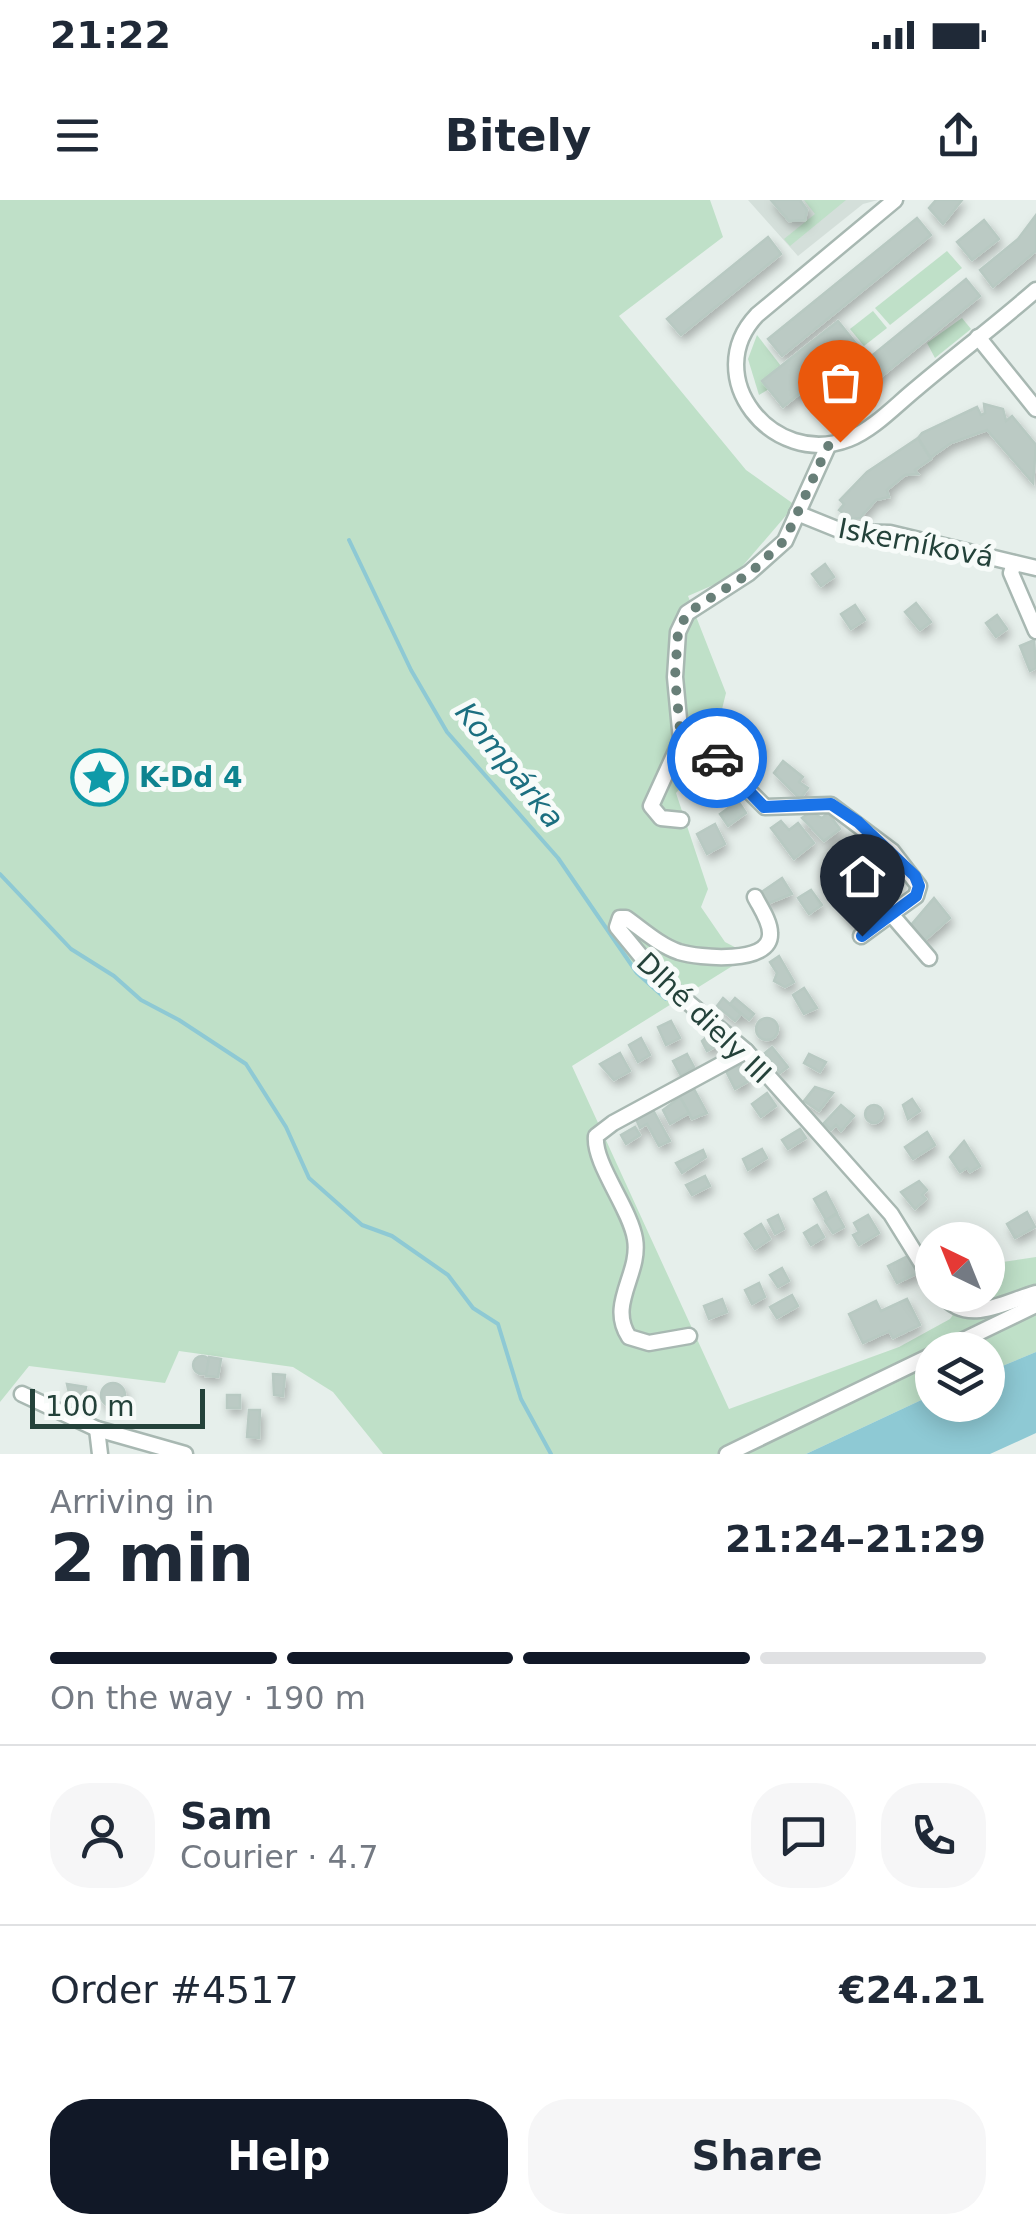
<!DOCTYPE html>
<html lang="en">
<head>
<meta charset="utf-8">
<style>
	body { margin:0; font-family:"DejaVu Sans",sans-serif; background:#f6f6f7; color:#1f2937; height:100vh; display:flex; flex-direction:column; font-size:38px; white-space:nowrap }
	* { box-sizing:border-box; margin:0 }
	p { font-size:32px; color:#747a83 }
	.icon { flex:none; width:55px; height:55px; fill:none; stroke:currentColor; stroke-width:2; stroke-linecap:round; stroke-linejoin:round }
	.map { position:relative; height:1254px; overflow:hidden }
	.details { display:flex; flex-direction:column; background:#fff; flex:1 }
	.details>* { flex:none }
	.needle { width:65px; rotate:317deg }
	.buttons { position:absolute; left:915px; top:1022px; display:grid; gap:20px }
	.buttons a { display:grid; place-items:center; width:90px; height:90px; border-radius:50%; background:#fff; box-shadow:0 5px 25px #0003; font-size:50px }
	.scale { position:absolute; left:30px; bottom:25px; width:175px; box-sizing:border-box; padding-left:10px; border:5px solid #24423a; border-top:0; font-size:28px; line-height:35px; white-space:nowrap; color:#24423a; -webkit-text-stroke:8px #f7fbf9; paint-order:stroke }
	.pin { position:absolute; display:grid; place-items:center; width:85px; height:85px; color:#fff; margin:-102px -42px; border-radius:50% 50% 50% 0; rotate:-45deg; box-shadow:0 0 10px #0007 }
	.pin .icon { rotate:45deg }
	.courier { position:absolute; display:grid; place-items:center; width:100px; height:100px; margin:-50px; border:8px solid #1a73e8; border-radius:50%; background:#fff; color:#222; box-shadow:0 2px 12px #0007 }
	.overview em { font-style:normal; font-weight:700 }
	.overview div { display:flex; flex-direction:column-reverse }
	.overview { display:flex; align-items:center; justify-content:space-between; height:170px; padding:0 50px }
	h1 { font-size:65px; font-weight:700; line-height:75px }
	.bar { display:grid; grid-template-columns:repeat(4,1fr); gap:15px 10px; align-content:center; height:120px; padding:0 50px }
	.bar i { height:12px; border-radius:8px; background:#e0e1e3 }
	.bar .on { background:#111827 }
	.bar p { grid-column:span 4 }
	.line { display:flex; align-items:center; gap:25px; padding:0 50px; border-top:2px solid #e0e1e3 }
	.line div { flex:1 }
	.round { display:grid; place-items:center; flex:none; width:105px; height:105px; border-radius:40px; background:#f6f6f7 }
	.action { display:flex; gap:20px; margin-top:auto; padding:20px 50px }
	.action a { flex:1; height:115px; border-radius:40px; background:#111827; color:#fff; font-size:40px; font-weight:700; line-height:115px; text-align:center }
	.action a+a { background:#f6f6f7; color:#1f2937 }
	.status { display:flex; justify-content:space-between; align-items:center; height:70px; padding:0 50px; background:#fff; direction:ltr }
	.status svg { height:28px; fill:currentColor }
	header { display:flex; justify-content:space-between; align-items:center; height:130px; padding:0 50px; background:#fff; font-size:45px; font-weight:700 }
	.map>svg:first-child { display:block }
	.built { fill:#d4dfda }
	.green { fill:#bfe0c8 }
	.water { fill:#8ec9d4 }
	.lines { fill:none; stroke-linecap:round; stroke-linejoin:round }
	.stream { stroke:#8ec9d4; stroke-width:4 }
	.building { fill:#bbcac4; stroke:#b8c9c2; stroke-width:2.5; filter:url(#shadow) }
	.minor-casing { stroke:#a8b8b2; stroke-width:19 }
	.minor { stroke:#fff; stroke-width:14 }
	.done { stroke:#687f78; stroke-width:10; stroke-dasharray:0 18 }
	.route { stroke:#1a73e8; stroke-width:12 }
	.labels { text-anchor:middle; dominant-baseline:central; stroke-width:10; stroke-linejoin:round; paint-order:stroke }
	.street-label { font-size:28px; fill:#24423a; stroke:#f7fbf9 }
	.culture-label { font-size:28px; font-weight:bold; fill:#0d838f; stroke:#f7fbf9; text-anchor:start }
	.water-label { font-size:30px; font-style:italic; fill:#1c6f80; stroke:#f7fbf9 }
</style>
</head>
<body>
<div class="status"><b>21:22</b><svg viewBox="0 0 49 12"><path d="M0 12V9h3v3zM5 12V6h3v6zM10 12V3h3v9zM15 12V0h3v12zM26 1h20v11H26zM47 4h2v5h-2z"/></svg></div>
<header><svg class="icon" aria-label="menu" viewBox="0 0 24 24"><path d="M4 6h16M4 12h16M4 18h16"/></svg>Bitely<svg class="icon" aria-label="share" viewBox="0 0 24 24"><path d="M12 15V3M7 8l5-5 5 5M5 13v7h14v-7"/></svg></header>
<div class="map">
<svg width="1036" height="1254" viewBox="0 0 1036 1254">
	<defs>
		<filter id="shadow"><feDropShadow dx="3" dy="5.5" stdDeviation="5" flood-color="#0004"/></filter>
	</defs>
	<rect width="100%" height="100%" fill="#e6efeb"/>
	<polygon class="built" points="748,0 878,0 863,4 798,56"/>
	<g class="green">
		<polygon points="0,0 710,0 723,37 619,116 746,270 795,305 734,376 688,396 726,493 710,557 676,593 708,689 701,707 725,742 750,755 572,866 729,1209 899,1147 950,1119 967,1095 988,1095 989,1064 1036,1057 1036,1152 988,1172 988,1150 932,1150 932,1195 806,1254 383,1254 333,1192 293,1167 179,1151 165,1183 29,1166 0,1202"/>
		<polygon points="804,0 846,0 790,46 784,39 815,14"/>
		<polygon points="947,51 962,68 890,125 875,108"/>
		<polygon points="873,111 887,128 864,146 850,129"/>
		<polygon points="962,118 971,129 935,158 927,143"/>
		<polygon points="757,135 781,166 769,189 759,195 748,159"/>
	</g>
	<polygon class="water" points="1036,1152 1036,1233 990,1254 806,1254 932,1195 932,1205 988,1205 988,1172"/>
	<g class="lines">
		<g class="stream">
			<polyline points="349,340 411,470 447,532 558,658 637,773 666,799"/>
			<polyline points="0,674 71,749 114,776 141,800 179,820 246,864 286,927 309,978 362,1025 392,1036 448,1075 473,1108 498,1124 521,1199 551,1254"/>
		</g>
	</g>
	<g class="building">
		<polygon points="771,0 800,0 807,10 805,20 789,21"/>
		<polygon points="936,0 962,0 943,24 929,8"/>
		<polygon points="1036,15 1036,51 993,87 980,70 1018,39"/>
		<polygon points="917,18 931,35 782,156 768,139"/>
		<polygon points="984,20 999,39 972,60 957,42"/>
		<polygon points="768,37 781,54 681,135 667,119"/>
		<polygon points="966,79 980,96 850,202 836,185"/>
		<polygon points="838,121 858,146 783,207 762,181"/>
		<polygon points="984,204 1003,209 1006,221 1012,216 1036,245 1033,283 987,230 951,243 930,258 918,238 922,233 977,207 981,215 985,213"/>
		<polygon points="918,238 931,259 915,270 918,274 905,275 887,290 889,297 876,300 860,318 851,319 839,310 844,304 840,300 867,272"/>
		<polygon points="825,364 834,377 821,386 812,374"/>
		<polygon points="916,403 931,422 920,430 905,412"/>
		<polygon points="855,405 865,420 851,429 841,414"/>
		<polygon points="997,415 1007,429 996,437 986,423"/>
		<polygon points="1034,440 1036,468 1030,471 1020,446"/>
		<polygon points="736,528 762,545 741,565 721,547"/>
		<polygon points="783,561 803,577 799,582 808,588 800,599 774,573"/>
		<polygon points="710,566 720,576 700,595 692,587"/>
		<polygon points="738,601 746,613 728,626 720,614"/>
		<polygon points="811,612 822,618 828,613 840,629 824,641 802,618"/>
		<polygon points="781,621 789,630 798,623 814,643 794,659 771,628"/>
		<polygon points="715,624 725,644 707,654 697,634"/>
		<polygon points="874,654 883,667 877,672 885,683 875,690 856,664"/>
		<polygon points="845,671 873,709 853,723 843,709 848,705 829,683"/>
		<polygon points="782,678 792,694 767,704 760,693"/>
		<polygon points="811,690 822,705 809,714 798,698"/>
		<polygon points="934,698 950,718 924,741 911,725"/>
		<polygon points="779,756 794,782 785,787 774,781 777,773 770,762"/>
		<polygon points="804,788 817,808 804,814 793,795"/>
		<polygon points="723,798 741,814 735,821 717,806"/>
		<polygon points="735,798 754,814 749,820 730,804"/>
		<circle cx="767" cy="829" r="11"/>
		<polygon points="671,821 680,838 666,845 658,827"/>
		<polygon points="712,832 722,843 707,851 702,841"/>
		<polygon points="641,838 650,855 638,862 629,845"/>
		<polygon points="772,847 788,867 780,873 765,853"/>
		<polygon points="620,853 630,871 614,880 600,864"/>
		<polygon points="687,854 694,867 681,876 673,861"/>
		<polygon points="809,854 826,862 820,872 804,863"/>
		<polygon points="739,861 749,881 735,889 725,869"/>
		<polygon points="815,887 833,893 819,911 804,901"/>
		<polygon points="694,889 707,913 692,919 678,894"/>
		<polygon points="767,893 776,906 761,917 752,904"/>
		<polygon points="680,897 689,913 670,924 663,910"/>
		<polygon points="912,899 920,911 908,919 903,905"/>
		<circle cx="874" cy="914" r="9"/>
		<polygon points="841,905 854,916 841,931 836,925 831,930 824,923"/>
		<polygon points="653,910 670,941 659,946 647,924 640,928 636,919"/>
		<polygon points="635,927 640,935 626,944 621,935"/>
		<polygon points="800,929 806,938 788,949 782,940"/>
		<polygon points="927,932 935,945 913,959 905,947"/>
		<polygon points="964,941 980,966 970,972 967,968 960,972 950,957"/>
		<polygon points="762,949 767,958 748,970 743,959"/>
		<polygon points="703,950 706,957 682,973 676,963"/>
		<polygon points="705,976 710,986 692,995 686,985"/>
		<polygon points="919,981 927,990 922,995 926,999 915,1009 901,992"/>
		<polygon points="826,992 837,1013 826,1020 814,999"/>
		<polygon points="1027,1012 1035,1027 1015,1038 1007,1024"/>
		<polygon points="837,1014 844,1027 833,1033 825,1021"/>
		<polygon points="778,1015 784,1029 775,1034 768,1020"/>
		<polygon points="868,1015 879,1033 859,1045 853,1035 859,1032 854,1023"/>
		<polygon points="761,1024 770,1039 755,1049 745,1034"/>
		<polygon points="817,1025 824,1037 811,1045 804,1033"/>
		<polygon points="910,1055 918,1073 897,1083 888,1066"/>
		<polygon points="782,1068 789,1081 778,1087 770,1075"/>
		<polygon points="759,1083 765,1097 752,1104 745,1090"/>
		<polygon points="792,1095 798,1106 777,1118 770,1107"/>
		<polygon points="722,1099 727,1112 709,1119 704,1106"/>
		<polygon points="907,1099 920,1125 893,1138 889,1131 863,1143 849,1114 876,1101 881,1111"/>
		<circle cx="202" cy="1165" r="9"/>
		<polygon points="209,1157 221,1159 218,1177 206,1176"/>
		<polygon points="273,1174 285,1175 283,1196 274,1195"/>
		<circle cx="113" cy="1195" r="12"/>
		<polygon points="67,1184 86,1187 84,1198 70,1197"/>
		<rect x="227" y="1195" width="13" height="13"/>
		<polygon points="249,1210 260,1210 259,1238 247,1237"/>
	</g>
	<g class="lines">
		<defs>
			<g id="minor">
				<path d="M895 0 757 115C699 176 772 269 849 239 874 229 896 205 917 188 956 155 997 124 1036 90"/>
				<polyline points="978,137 1036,209"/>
				<polyline points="797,313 844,332 890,333 1036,368"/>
				<polyline points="1014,363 1011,373 1036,431"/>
				<polyline points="681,540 710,552 765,607 831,605 892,651 919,686 916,696 891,714 929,758"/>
				<polyline points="681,620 661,618 651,606 681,540 675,477 678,432 687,413 749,373 785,341 828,246"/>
				<path d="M755 697C760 707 770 721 770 733 772 765 698 758 679 752 659 745 643 730 626 718H620L617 727 658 777 746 851 891 1014 932 1080"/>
				<polyline points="861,736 891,714"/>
				<path d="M943 1095C967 1126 1004 1102 1036 1093"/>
				<path d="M689 1136 649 1143 629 1137C607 1104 641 1074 635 1039 630 1008 593 963 596 936L613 923 746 851"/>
				<polyline points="943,1150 1036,1105"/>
				<polyline points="22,1194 97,1229 185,1254"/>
				<polyline points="97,1229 100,1254"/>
				<polyline points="727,1254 932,1155"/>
			</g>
		</defs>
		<use href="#minor" class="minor-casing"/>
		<use href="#minor" class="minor"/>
	</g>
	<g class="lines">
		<polyline class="done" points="717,558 681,540 675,477 678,432 687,413 750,373 785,340 828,246 840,242"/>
		<polyline class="route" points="717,558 764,607 831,604 858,622 915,676 919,686 916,696 862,736"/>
	</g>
	<defs>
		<symbol id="sight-ring" viewBox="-11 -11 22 22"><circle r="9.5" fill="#f7fbf9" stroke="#0f9aa8" stroke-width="1.5"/><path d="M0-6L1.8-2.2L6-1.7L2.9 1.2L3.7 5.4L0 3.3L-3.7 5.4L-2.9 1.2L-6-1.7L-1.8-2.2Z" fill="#0f9aa8"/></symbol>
	</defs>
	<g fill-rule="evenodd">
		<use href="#sight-ring" x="68" y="546" width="63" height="63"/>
	</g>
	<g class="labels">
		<g class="street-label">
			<text transform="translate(916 343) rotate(11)">Iskerníková</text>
			<text transform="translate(704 818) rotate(44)">Dlhé diely III</text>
		</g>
		<g class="culture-label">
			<text x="139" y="577">K-Dd 4</text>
		</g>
		<g class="water-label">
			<text transform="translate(510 565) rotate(51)">Kompárka</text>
		</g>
	</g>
</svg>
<div class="buttons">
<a><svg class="needle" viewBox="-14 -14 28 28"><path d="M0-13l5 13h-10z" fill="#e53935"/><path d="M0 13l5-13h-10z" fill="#747a83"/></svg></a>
<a><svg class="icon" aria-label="layers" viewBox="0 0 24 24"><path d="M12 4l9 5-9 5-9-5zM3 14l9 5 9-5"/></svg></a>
</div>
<div class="scale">100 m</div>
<div class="pin" style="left:840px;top:242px;background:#ea580c"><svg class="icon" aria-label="bag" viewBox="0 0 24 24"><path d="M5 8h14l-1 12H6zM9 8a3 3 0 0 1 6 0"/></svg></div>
<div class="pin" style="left:862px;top:736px;background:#1f2937"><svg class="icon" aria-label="home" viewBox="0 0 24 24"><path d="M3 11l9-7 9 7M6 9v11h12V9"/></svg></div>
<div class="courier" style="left:717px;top:558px"><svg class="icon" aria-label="car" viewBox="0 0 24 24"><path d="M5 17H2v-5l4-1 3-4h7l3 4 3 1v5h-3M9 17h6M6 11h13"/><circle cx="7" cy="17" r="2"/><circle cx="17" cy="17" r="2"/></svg></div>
</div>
<section class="details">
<div class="overview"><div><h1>2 min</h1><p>Arriving in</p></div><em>21:24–21:29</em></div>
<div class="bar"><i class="on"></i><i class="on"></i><i class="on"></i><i></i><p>On the way · 190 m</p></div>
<div class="line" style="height:180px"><a class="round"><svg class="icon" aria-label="person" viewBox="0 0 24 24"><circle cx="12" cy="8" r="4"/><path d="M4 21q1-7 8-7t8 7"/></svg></a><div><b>Sam</b><p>Courier · 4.7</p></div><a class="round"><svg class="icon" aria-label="chat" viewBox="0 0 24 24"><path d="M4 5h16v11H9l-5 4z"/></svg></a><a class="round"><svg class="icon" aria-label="phone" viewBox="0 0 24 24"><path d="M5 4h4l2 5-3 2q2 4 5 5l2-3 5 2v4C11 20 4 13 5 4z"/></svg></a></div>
<div class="line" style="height:130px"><div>Order #4517</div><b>€24.21</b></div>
<div class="action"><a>Help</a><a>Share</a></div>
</section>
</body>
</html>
